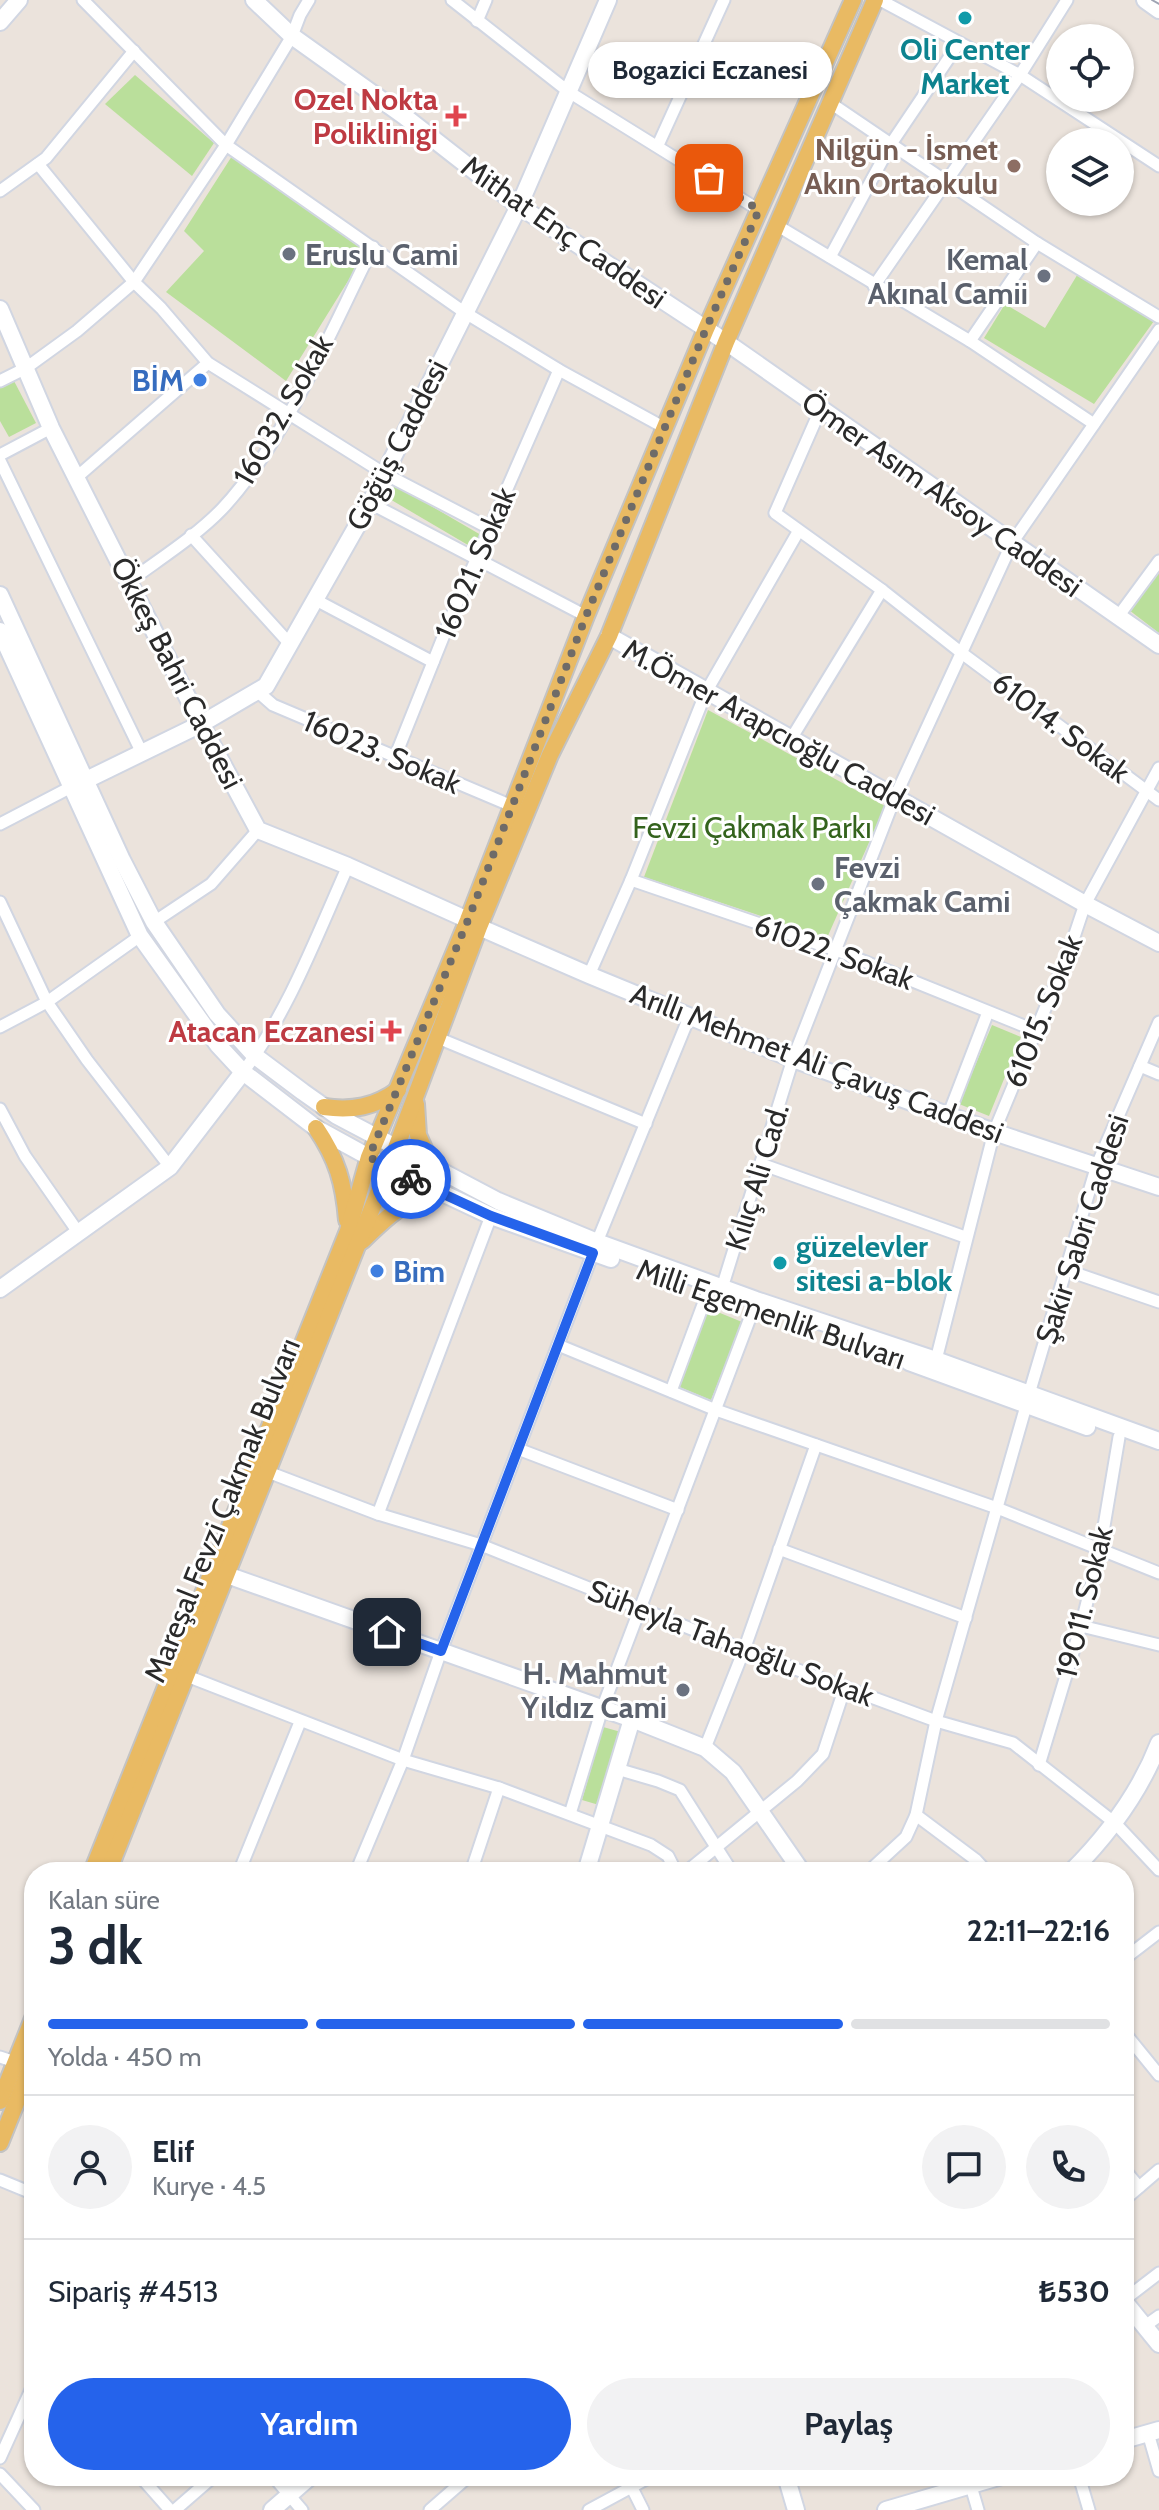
<!DOCTYPE html>
<html lang="tr">
<head>
<meta charset="utf-8">
<style>
	body { margin:0; font-family:Cabin,sans-serif; background:#f2f2f3; color:#1f2937; height:100vh; display:flex; flex-direction:column; font-size:30px; white-space:nowrap }
	* { box-sizing:border-box; margin:0 }
	p { font-size:26px; color:#747a83 }
	.icon { flex:none; width:44px; height:44px; fill:none; stroke:currentColor; stroke-width:2; stroke-linecap:round; stroke-linejoin:round }
	.map { position:relative; flex:1; overflow:hidden }
	.panel { position:absolute; left:24px; top:1862px; width:1110px; height:624px; display:flex; flex-direction:column; background:#fff; border-radius:32px; box-shadow:0 2px 6px #0004 }
	.panel>* { flex:none }
	.buttons { position:absolute; left:1046px; top:24px; display:grid; gap:16px }
	.buttons a { display:grid; place-items:center; width:88px; height:88px; border-radius:50%; background:#fff; box-shadow:0 2px 6px #0004; font-size:40px }
	.pin { position:absolute; display:grid; place-items:center; width:68px; height:68px; color:#fff; margin:-34px; border-radius:16px; box-shadow:0 4px 12px #0006 }
	.courier { position:absolute; display:grid; place-items:center; width:80px; height:80px; margin:-40px; border:6px solid #2563eb; border-radius:50%; background:#fff; color:#222; box-shadow:0 2px 10px #0007 }
	.bubble { position:absolute; height:56px; border-radius:28px; background:#fff; box-shadow:0 2px 6px #0004; font-size:26px; font-weight:700; line-height:56px; text-align:center }
	.overview em { font-style:normal; font-weight:700 }
	.overview div { display:flex; flex-direction:column-reverse }
	.overview { display:flex; align-items:center; justify-content:space-between; height:136px; padding:0 24px }
	h1 { font-size:52px; font-weight:700; line-height:60px }
	.bar { display:grid; grid-template-columns:repeat(4,1fr); gap:12px 8px; align-content:center; height:96px; padding:0 24px }
	.bar i { height:10px; border-radius:6px; background:#e0e1e3 }
	.bar .selected { background:#2563eb }
	.bar p { grid-column:span 4 }
	.line { display:flex; align-items:center; gap:20px; padding:0 24px; border-top:2px solid #e0e1e3 }
	.line div { flex:1 }
	.round { display:grid; place-items:center; flex:none; width:84px; height:84px; border-radius:42px; background:#f2f2f3 }
	.primary-button { display:flex; gap:16px; margin-top:auto; padding:16px 24px }
	.primary-button a { flex:1; height:92px; border-radius:48px; background:#2563eb; color:#fff; font-size:32px; font-weight:700; line-height:92px; text-align:center }
	.primary-button a+a { background:#f2f2f3; color:#1f2937 }
	.map>svg:first-child { display:block }
	.green { fill:#badf9b }
	.lines { fill:none; stroke-linecap:round; stroke-linejoin:round }
	.street-casing { stroke:#d1d6e2; stroke-width:15 }
	.secondary-casing { stroke:#d1d6e2; stroke-width:20 }
	.primary-casing { stroke:#c3c3c3; stroke-width:20 }
	.street { stroke:#fff; stroke-width:11 }
	.secondary { stroke:#fff; stroke-width:16 }
	.primary { stroke:#e9ba63; stroke-width:16 }
	.tram { stroke:#9fa4b3; stroke-width:2 }
	.done { stroke:#6e6b68; stroke-width:8; stroke-dasharray:0 14.4 }
	.route { stroke:#2563eb; stroke-width:10 }
	.culture-dot { fill:#0f9aa8; stroke:#fff; stroke-width:3 }
	.health-dot { fill:#e0444e; stroke:#fff; stroke-width:3 }
	.education-dot { fill:#8d6e63; stroke:#fff; stroke-width:3 }
	.worship-dot { fill:#6b7280; stroke:#fff; stroke-width:3 }
	.shop-dot { fill:#3f7fe0; stroke:#fff; stroke-width:3 }
	.labels { text-anchor:middle; dominant-baseline:central; stroke-width:6; stroke-linejoin:round; paint-order:stroke }
	.culture-label { font-size:30px; font-weight:bold; fill:#0d838f; stroke:#fff }
	.health-label { font-size:30px; font-weight:bold; fill:#be3a42; stroke:#fff; text-anchor:end }
	.education-label { font-size:30px; font-weight:bold; fill:#785e54; stroke:#fff; text-anchor:end }
	.street-label { font-size:30px; fill:#2a2a2a; stroke:#fff }
	.worship-label { font-size:30px; font-weight:bold; fill:#5b616d; stroke:#fff; text-anchor:start }
	.shop-label { font-size:30px; font-weight:bold; fill:#366cbe; stroke:#fff; text-anchor:end }
	.park-label { font-size:30px; fill:#34631d; stroke:#fff }
</style>
</head>
<body>
<div class="map">
<svg width="1159" height="2510" viewBox="0 0 1159 2510">
	<rect width="100%" height="100%" fill="#ebe3dc"/>
	<g class="green">
		<polygon points="135,75 214,143 192,176 105,104"/>
		<polygon points="232,156 366,252 286,381 166,292 204,251 184,231"/>
		<polygon points="1079,272 1154,321 1094,404 984,338 1005,304 1045,328"/>
		<polygon points="14,381 36,423 9,437 0,421 0,388"/>
		<polygon points="395,485 481,535 473,548 388,498"/>
		<polygon points="1159,569 1159,633 1129,610"/>
		<polygon points="708,710 885,806 827,938 644,877"/>
		<polygon points="992,1025 1021,1037 989,1116 959,1104"/>
		<polygon points="708,1308 742,1322 711,1400 677,1386"/>
		<polygon points="603,1727 621,1732 599,1805 582,1800"/>
	</g>
	<g class="lines">
		<defs>
			<g id="street">
				<polyline points="83,0 226,145 464,312 559,370 665,428"/>
				<polyline points="452,0 569,92 759,210"/>
				<polyline points="880,0 1020,75 1159,166"/>
				<polyline points="477,21 486,0"/>
				<polyline points="829,102 1037,243 1159,317"/>
				<polyline points="658,145 724,0"/>
				<polyline points="38,164 134,282 161,308 208,363 385,474 489,528"/>
				<polyline points="0,191 46,158 134,51"/>
				<polyline points="778,226 970,341 1094,424"/>
				<polyline points="830,257 891,144 959,43"/>
				<polyline points="874,286 1020,75 1067,0"/>
				<polyline points="970,341 1037,243"/>
				<polyline points="0,381 26,368 77,331 134,282 226,145 292,36 300,15 309,0"/>
				<polyline points="821,408 775,513 882,590 963,654 1159,800"/>
				<polyline points="0,455 51,428"/>
				<polyline points="0,461 142,753"/>
				<polyline points="77,477 208,363"/>
				<polyline points="370,503 586,616"/>
				<polyline points="191,535 289,643"/>
				<path d="M130 581C161 558 196 536 222 509 285 442 331 330 373 247"/>
				<polyline points="314,599 433,662"/>
				<polyline points="1117,618 1159,561"/>
				<polyline points="257,691 273,705 512,806"/>
				<polyline points="791,739 882,590"/>
				<polyline points="395,757 454,610 559,370"/>
				<polyline points="0,824 73,786"/>
				<polyline points="631,880 836,950 1034,1030"/>
				<polyline points="0,902 47,1002 87,1060 170,1167"/>
				<polyline points="154,922 211,884 258,830"/>
				<polyline points="589,975 631,880 706,692 798,532"/>
				<polyline points="0,1027 47,1002 140,936"/>
				<polyline points="438,1038 646,1124"/>
				<polyline points="1140,1066 1159,1074"/>
				<path d="M243 1072C289 1011 317 935 348 866"/>
				<polyline points="0,1109 25,1156 78,1232"/>
				<polyline points="948,1116 988,1012"/>
				<polyline points="761,1164 965,1237"/>
				<polyline points="597,1242 690,1015"/>
				<polyline points="1066,1270 1159,1302"/>
				<polyline points="722,1288 793,1059 895,797 1012,543 1159,330"/>
				<polyline points="558,1345 716,1410 997,1508 1159,1573"/>
				<polyline points="936,1360 994,1132 1071,946 1085,904 1159,768"/>
				<polyline points="671,1391 707,1294"/>
				<polyline points="1029,1394 1097,1165 1159,1022"/>
				<polyline points="518,1449 678,1510"/>
				<polyline points="268,1472 378,1514 481,1545 744,1650 936,1721 1013,1743 1115,1823 1159,1870"/>
				<polyline points="378,1514 491,1216"/>
				<polyline points="779,1549 966,1618"/>
				<polyline points="1081,1626 1159,1645"/>
				<polyline points="187,1676 403,1760 499,1788 651,1845 668,1856 676,1872"/>
				<polyline points="705,1748 744,1650 816,1445"/>
				<polyline points="1039,1765 1081,1626 1100,1550 1119,1437"/>
				<polyline points="617,1769 658,1781 680,1790 732,1872"/>
				<polyline points="570,1814 602,1709 753,1310"/>
				<polyline points="916,1815 976,1860 987,1872"/>
				<polyline points="111,1865 128,1872"/>
				<polyline points="239,1872 300,1722"/>
				<polyline points="356,1872 403,1760 441,1651 593,1253"/>
				<polyline points="471,1872 499,1788"/>
				<polyline points="686,1872 797,1781 823,1754 845,1687"/>
				<polyline points="868,1872 906,1837 916,1815 936,1721 1026,1406"/>
				<polyline points="1124,1959 1159,1932"/>
				<polyline points="1124,2032 1159,2075"/>
				<polyline points="0,2057 15,2062"/>
				<polyline points="1124,2169 1139,2187"/>
				<polyline points="0,2180 34,2194"/>
				<polyline points="1124,2200 1159,2170"/>
				<polyline points="1124,2300 1159,2273"/>
				<polyline points="1145,2326 1159,2316"/>
				<polyline points="1148,2433 1159,2471"/>
				<polyline points="0,2458 34,2383"/>
				<polyline points="0,2474 34,2510"/>
				<polyline points="140,2476 170,2510"/>
				<polyline points="273,2476 302,2510"/>
				<polyline points="626,2476 643,2510"/>
				<polyline points="968,2476 978,2510"/>
				<polyline points="1079,2476 1089,2510"/>
				<polyline points="175,2510 214,2476"/>
				<polyline points="430,2510 469,2476"/>
				<polyline points="589,2510 652,2476"/>
			</g>
			<g id="secondary">
				<polyline points="254,0 292,36 404,116 519,206 726,342 1159,645"/>
				<polyline points="1145,0 1159,10"/>
				<polyline points="0,22 19,0"/>
				<polyline points="0,309 51,428 201,724 258,830 348,866 468,920"/>
				<polyline points="0,595 122,860 154,922 217,1014 255,1056 303,1092 337,1116 498,1201 597,1242 756,1300 936,1360 1159,1441"/>
				<polyline points="0,631 140,936 218,1045 243,1072 316,1128 387,1167 491,1216 611,1259"/>
				<polyline points="609,636 1085,904 1159,943"/>
				<polyline points="78,784 201,724 266,686 370,503 519,206 608,0"/>
				<polyline points="479,927 589,975 793,1059 994,1132 1159,1187"/>
				<polyline points="0,1289 170,1167 243,1072"/>
				<polyline points="909,1362 1087,1427"/>
				<polyline points="227,1575 632,1719 705,1748 733,1772 802,1872"/>
				<polyline points="586,1872 632,1719"/>
				<path d="M1071 1872C1108 1835 1140 1792 1159 1743"/>
				<polyline points="1124,2301 1159,2344"/>
				<polyline points="1124,2440 1159,2430"/>
				<polyline points="786,2476 796,2510"/>
				<polyline points="272,2510 311,2476"/>
				<polyline points="886,2510 1002,2476"/>
			</g>
			<g id="primary">
				<polyline points="416,1104 418,1135 432,1167"/>
				<path d="M324 1107C352 1111 375 1107 398 1090"/>
				<path d="M316 1128C337 1159 344 1183 347 1220"/>
				<path d="M362 1241C390 1214 401 1203 438 1191"/>
				<polyline points="92,1872 348,1231 369,1157 468,920 586,616 706,329 853,0"/>
				<polyline points="108,1872 396,1148 479,927 550,755 609,636 726,342 875,0"/>
				<polyline points="0,2101 34,2016"/>
				<polyline points="0,2143 34,2058"/>
			</g>
		</defs>
		<use href="#street" class="street-casing"/>
		<use href="#secondary" class="secondary-casing"/>
		<use href="#primary" class="primary-casing"/>
		<use href="#street" class="street"/>
		<use href="#secondary" class="secondary"/>
		<use href="#primary" class="primary"/>
		<polyline class="tram" points="1152,0 1159,4"/>
	</g>
	<g class="lines">
		<polyline class="done" points="411,1179 369,1157 468,920 586,616 706,329 759,210 709,178"/>
		<polyline class="route" points="387,1632 441,1651 593,1253 491,1216 411,1179"/>
	</g>
	<g class="culture-dot">
		<circle cx="965" cy="18" r="8"/>
		<circle cx="780" cy="1263" r="8"/>
	</g>
	<g class="health-dot">
		<path d="M452 104h8v8h8v8h-8v8h-8v-8h-8v-8h8z"/>
		<path d="M387 1019h8v8h8v8h-8v8h-8v-8h-8v-8h8z"/>
	</g>
	<circle class="education-dot" cx="1014" cy="166" r="8"/>
	<g class="worship-dot">
		<circle cx="289" cy="254" r="8"/>
		<circle cx="1044" cy="276" r="8"/>
		<circle cx="818" cy="884" r="8"/>
		<circle cx="683" cy="1690" r="8"/>
	</g>
	<g class="shop-dot">
		<circle cx="200" cy="380" r="8"/>
		<circle cx="377" cy="1271" r="8"/>
	</g>
	<g class="labels">
		<g class="culture-label">
			<text x="965" y="49">Oli Center<tspan x="965" dy="34">Market</tspan></text>
			<text x="796" y="1246" text-anchor="start">güzelevler<tspan x="796" dy="34">sitesi a-blok</tspan></text>
		</g>
		<g class="health-label">
			<text x="438" y="99">Ozel Nokta<tspan x="438" dy="34">Poliklinigi</tspan></text>
			<text x="375" y="1031">Atacan Eczanesi</text>
		</g>
		<g class="education-label">
			<text x="998" y="149">Nilgün - İsmet<tspan x="998" dy="34">Akın Ortaokulu</tspan></text>
		</g>
		<g class="street-label">
			<text transform="translate(564 232) rotate(35)">Mithat Enç Caddesi</text>
			<text transform="translate(283 410) rotate(-60)">16032. Sokak</text>
			<text transform="translate(397 445) rotate(-63)">Göğüş Caddesi</text>
			<text transform="translate(942 494) rotate(35)">Ömer Asım Aksoy Caddesi</text>
			<text transform="translate(475 563) rotate(-67)">16021. Sokak</text>
			<text transform="translate(177 673) rotate(63)">Ökkeş Bahri Caddesi</text>
			<text transform="translate(1061 727) rotate(37)">61014. Sokak</text>
			<text transform="translate(779 732) rotate(29)">M.Ömer Arapcıoğlu Caddesi</text>
			<text transform="translate(382 752) rotate(23)">16023. Sokak</text>
			<text transform="translate(834 952) rotate(20)">61022. Sokak</text>
			<text transform="translate(1043 1011) rotate(-68)">61015. Sokak</text>
			<text transform="translate(817 1063) rotate(21)">Arıllı Mehmet Ali Çavuş Caddesi</text>
			<text transform="translate(757 1177) rotate(-73)">Kılıç Ali Cad.</text>
			<text transform="translate(1082 1229) rotate(-72)">Şakir Sabri Caddesi</text>
			<text transform="translate(771 1314) rotate(19)">Milli Egemenlik Bulvarı</text>
			<text transform="translate(222 1510) rotate(-68)">Mareşal Fevzi Çakmak Bulvarı</text>
			<text transform="translate(1084 1602) rotate(-76)">19011. Sokak</text>
			<text transform="translate(731 1643) rotate(21)">Süheyla Tahaoğlu Sokak</text>
		</g>
		<g class="worship-label">
			<text x="305" y="254">Eruslu Cami</text>
			<text x="1028" y="259" text-anchor="end">Kemal<tspan x="1028" dy="34">Akınal Camii</tspan></text>
			<text x="834" y="867">Fevzi<tspan x="834" dy="34">Çakmak Cami</tspan></text>
			<text x="667" y="1673" text-anchor="end">H. Mahmut<tspan x="667" dy="34">Yıldız Cami</tspan></text>
		</g>
		<g class="shop-label">
			<text x="184" y="380">BİM</text>
			<text x="393" y="1271" text-anchor="start">Bim</text>
		</g>
		<g class="park-label">
			<text x="752" y="827">Fevzi Çakmak Parkı</text>
		</g>
	</g>
</svg>
<div class="buttons">
<a><svg class="icon" aria-label="locate" viewBox="0 0 24 24"><circle cx="12" cy="12" r="6"/><path d="M12 2v4M12 18v4M2 12h4M18 12h4"/></svg></a>
<a><svg class="icon" aria-label="layers" viewBox="0 0 24 24"><path d="M12 4l9 5-9 5-9-5zM3 14l9 5 9-5"/></svg></a>
</div>
<div class="pin" style="left:709px;top:178px;background:#ea580c"><svg class="icon" aria-label="bag" viewBox="0 0 24 24"><path d="M5 8h14l-1 12H6zM9 8a3 3 0 0 1 6 0"/></svg></div>
<div class="pin" style="left:387px;top:1632px;background:#1f2937"><svg class="icon" aria-label="home" viewBox="0 0 24 24"><path d="M3 11l9-7 9 7M6 9v11h12V9"/></svg></div>
<div class="courier" style="left:411px;top:1179px"><svg class="icon" aria-label="bike" viewBox="0 0 24 24"><circle cx="6" cy="16" r="4"/><circle cx="18" cy="16" r="4"/><path d="M6 16l4-8h5l3 8M10 8l3 8H6M13 5h3"/></svg></div>
<div class="bubble" style="left:588px;top:42px;width:244px">Bogazici Eczanesi</div>
<section class="panel">
<div class="overview"><div><h1>3 dk</h1><p>Kalan süre</p></div><em>22:11–22:16</em></div>
<div class="bar"><i class="selected"></i><i class="selected"></i><i class="selected"></i><i></i><p>Yolda · 450 m</p></div>
<div class="line" style="height:144px"><a class="round"><svg class="icon" aria-label="person" viewBox="0 0 24 24"><circle cx="12" cy="8" r="4"/><path d="M4 21q1-7 8-7t8 7"/></svg></a><div><b>Elif</b><p>Kurye · 4.5</p></div><a class="round"><svg class="icon" aria-label="chat" viewBox="0 0 24 24"><path d="M4 5h16v11H9l-5 4z"/></svg></a><a class="round"><svg class="icon" aria-label="phone" viewBox="0 0 24 24"><path d="M5 4h4l2 5-3 2q2 4 5 5l2-3 5 2v4C11 20 4 13 5 4z"/></svg></a></div>
<div class="line" style="height:104px"><div>Sipariş #4513</div><b>₺530</b></div>
<div class="primary-button"><a>Yardım</a><a>Paylaş</a></div>
</section>
</div>
</body>
</html>
